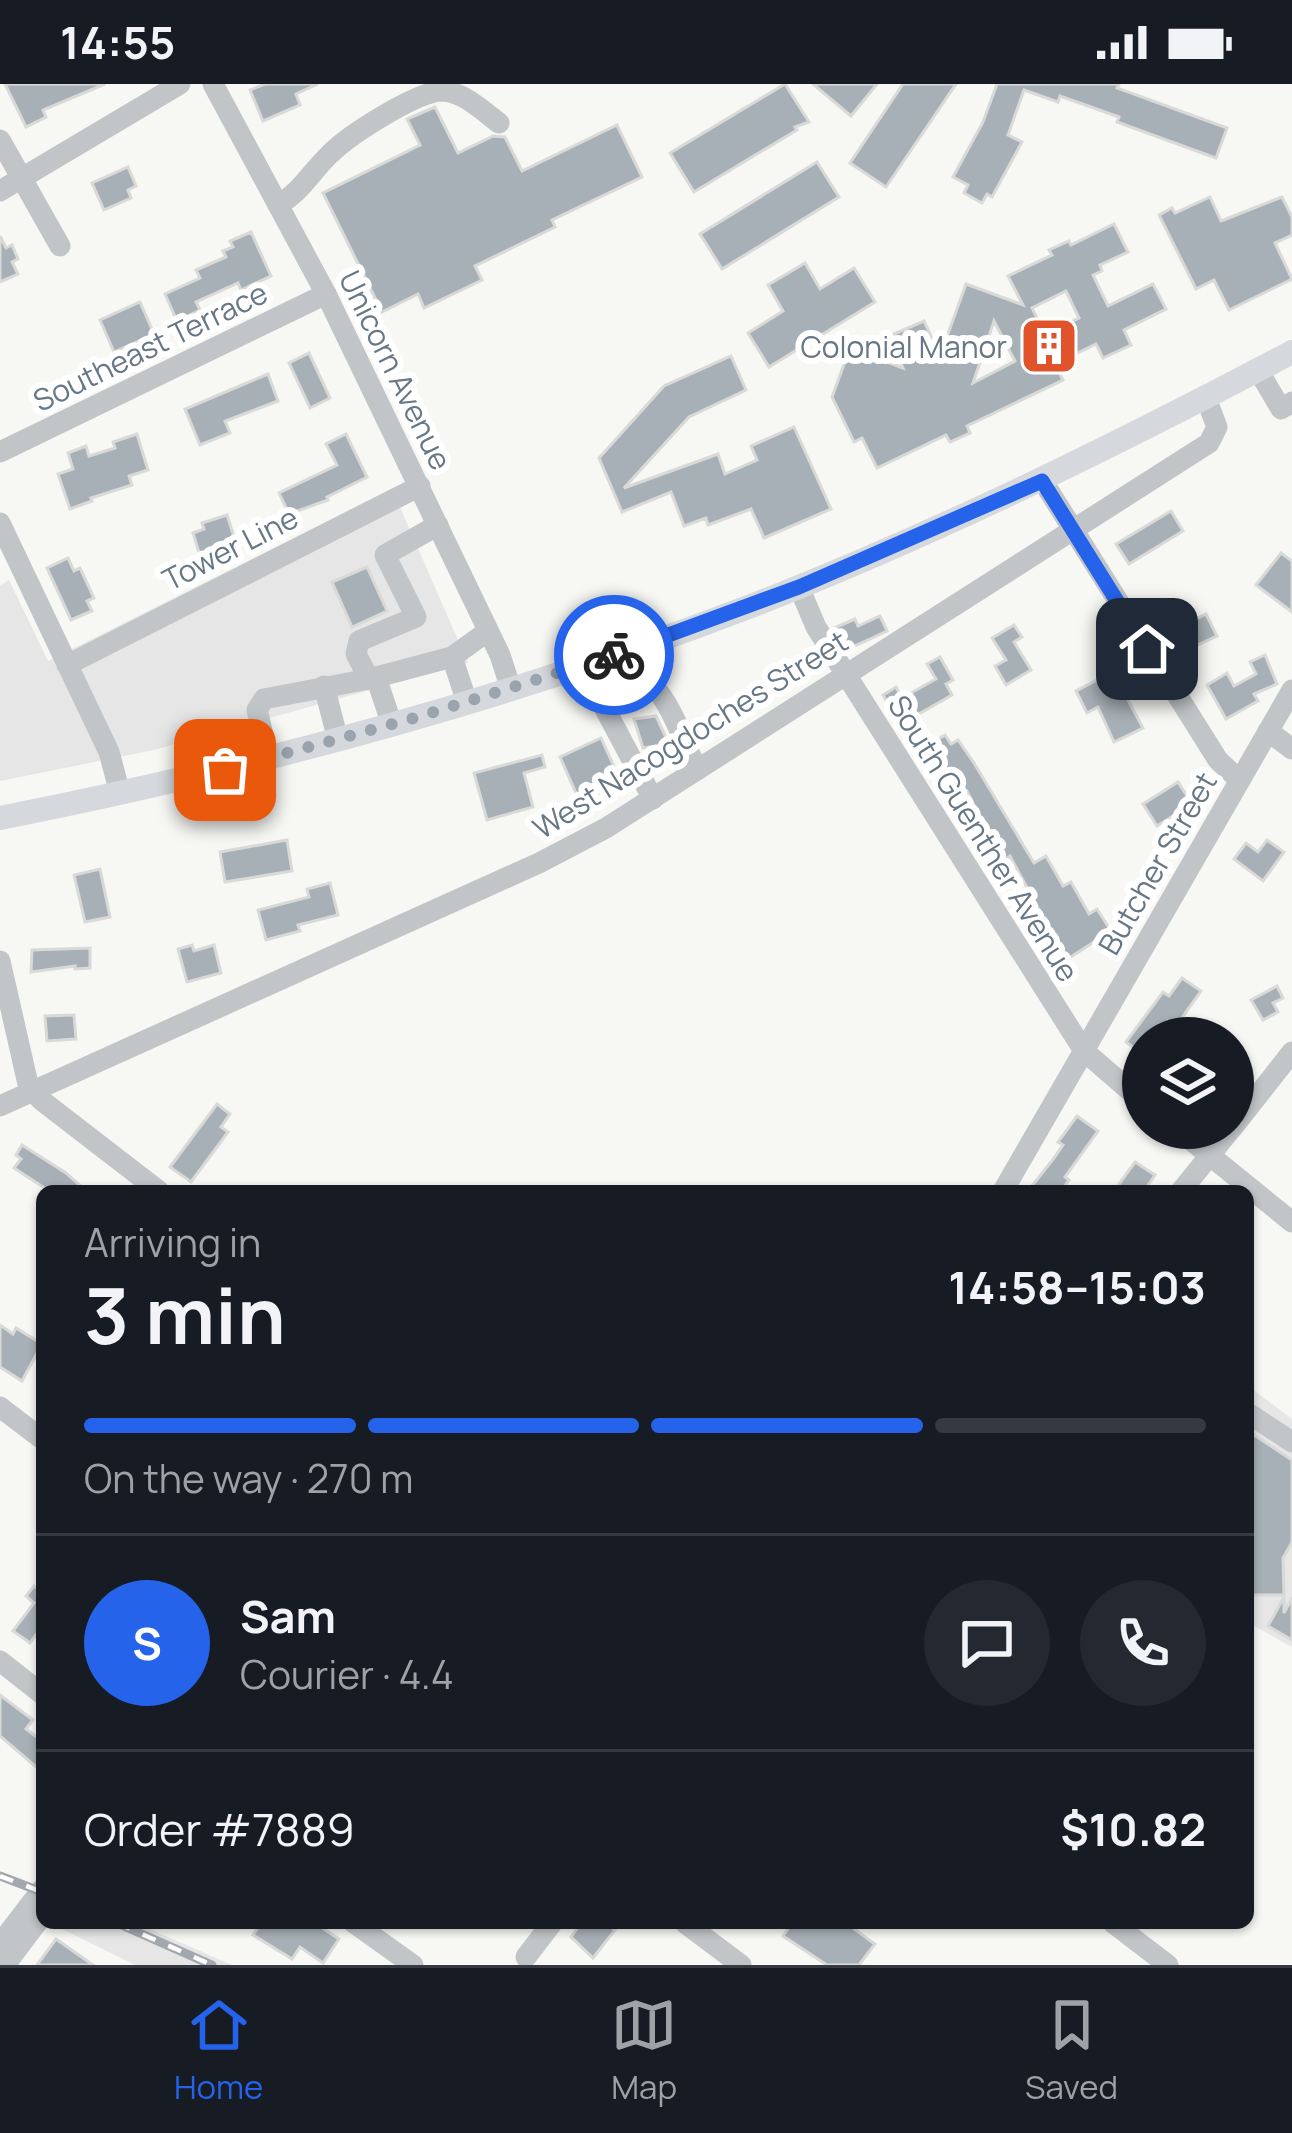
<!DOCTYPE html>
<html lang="en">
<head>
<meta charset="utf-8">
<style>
	body { margin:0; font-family:Manrope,sans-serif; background:#242831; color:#f1f3f6; height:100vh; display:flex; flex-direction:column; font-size:45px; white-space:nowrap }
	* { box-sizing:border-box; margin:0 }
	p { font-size:39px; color:#9ea1a6 }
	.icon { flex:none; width:66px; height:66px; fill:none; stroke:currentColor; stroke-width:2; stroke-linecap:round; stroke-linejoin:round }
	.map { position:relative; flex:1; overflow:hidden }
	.side { position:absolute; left:36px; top:1101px; width:1218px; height:744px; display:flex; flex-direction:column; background:#171b24; border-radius:18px; box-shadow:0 3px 9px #0004 }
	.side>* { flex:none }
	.buttons { position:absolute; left:1122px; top:933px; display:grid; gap:24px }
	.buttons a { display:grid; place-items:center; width:132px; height:132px; border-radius:50%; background:#171b24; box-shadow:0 3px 9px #0004; font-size:60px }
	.pin { position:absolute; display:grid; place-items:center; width:102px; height:102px; color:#fff; margin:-51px; border-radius:24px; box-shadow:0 6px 18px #0006 }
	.courier { position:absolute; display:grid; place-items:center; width:120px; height:120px; margin:-60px; border:9px solid #2563eb; border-radius:50%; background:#fff; color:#222; box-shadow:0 3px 15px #0007 }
	.headline em { font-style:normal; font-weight:700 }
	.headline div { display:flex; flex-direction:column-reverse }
	.headline { display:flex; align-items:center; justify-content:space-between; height:204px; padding:0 48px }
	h1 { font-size:78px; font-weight:700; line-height:90px }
	.bar { display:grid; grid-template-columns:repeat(4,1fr); gap:18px 12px; align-content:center; height:144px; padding:0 48px }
	.bar i { height:15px; border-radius:9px; background:#363941 }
	.bar .active { background:#2563eb }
	.bar p { grid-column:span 4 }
	.line { display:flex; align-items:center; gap:30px; padding:0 48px; border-top:3px solid #363941 }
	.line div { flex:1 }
	.round { display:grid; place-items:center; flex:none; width:126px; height:126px; border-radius:63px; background:#242831 }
	.status { display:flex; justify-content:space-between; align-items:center; height:84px; padding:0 60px; background:#171b24; direction:ltr }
	.status svg { height:33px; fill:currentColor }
	.tabs { display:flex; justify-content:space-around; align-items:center; height:168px; border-top:3px solid #363941; background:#171b24; font-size:33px; color:#9ea1a6 }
	.tabs a { display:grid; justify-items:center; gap:6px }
	.tabs .active { color:#2563eb }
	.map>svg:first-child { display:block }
	.built { fill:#e5e6e5 }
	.building { fill:#a7b0b6; stroke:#d9d9d7; stroke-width:3; fill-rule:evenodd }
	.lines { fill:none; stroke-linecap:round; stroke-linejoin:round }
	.minor { stroke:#c1c5c8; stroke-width:21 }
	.major { stroke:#d5d9dd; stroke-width:24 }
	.rail-casing { stroke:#a2a8ae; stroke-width:9 }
	.rail { stroke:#fff; stroke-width:4.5; stroke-dasharray:14; stroke-linecap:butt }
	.done { stroke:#99a4ac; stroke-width:12; stroke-dasharray:0 21.6 }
	.route { stroke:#2563eb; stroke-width:15 }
	.labels { text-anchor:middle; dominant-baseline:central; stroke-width:12; stroke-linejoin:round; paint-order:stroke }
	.street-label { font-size:30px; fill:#677785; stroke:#fff }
	.poi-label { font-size:30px; fill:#677785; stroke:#fff; text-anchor:end }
</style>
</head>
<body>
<div class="status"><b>14:55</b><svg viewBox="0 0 49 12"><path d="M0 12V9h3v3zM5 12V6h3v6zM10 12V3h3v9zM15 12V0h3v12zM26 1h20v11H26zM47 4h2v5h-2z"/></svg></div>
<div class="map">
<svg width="1292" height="1881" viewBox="0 0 1292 1881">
	<rect width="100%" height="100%" fill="#f7f7f4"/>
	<g class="built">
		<polygon points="392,405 468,579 154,666 0,697 0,502 9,496 48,577"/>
		<polygon points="1248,1302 1292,1335 1292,1563 1251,1540 1248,1543"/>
		<polygon points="58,1839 136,1839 232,1881 135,1881 56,1842"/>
	</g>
	<g class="building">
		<polygon points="5,0 105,0 43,26 46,33 26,43"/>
		<polygon points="265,0 318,0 296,10 300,21 263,37 250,6"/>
		<polygon points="785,0 809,38 795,43 797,46 694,108 670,69"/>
		<polygon points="813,0 877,0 851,32"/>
		<polygon points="903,0 956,0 886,103 850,79"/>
		<polygon points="997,0 1119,0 1117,4 1227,44 1216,74 1117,38 1119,33 1060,12 1058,18 1024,6 1008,51 1022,58 992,113 987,110 982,119 964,109 968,101 953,93 983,38"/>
		<polygon points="435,23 458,69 493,52 505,53 522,87 617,41 642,93 552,136 555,143 475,182 482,196 424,224 418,210 382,228 323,109 420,61 407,35"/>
		<polygon points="817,78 839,113 722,185 700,150"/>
		<polygon points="128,83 136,102 128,106 131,114 104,126 92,99"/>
		<polygon points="1210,113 1221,137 1282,113 1292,133 1292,151 1275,159 1292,195 1229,226 1214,196 1196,205 1159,131 1172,124 1175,129"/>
		<path d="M1114 140 1128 168 1100 181 1102 187 1093 191 1108 222 1153 200 1166 225 1124 246 1131 261 1103 274 1096 260 1055 280 1063 296 967 342 970 349 950 358 946 351 877 384 862 354 854 358 832 313 850 264 903 284 889 252 924 237 940 272 966 200 1023 221 1008 192 1052 171 1049 166 1069 157 1071 161ZM1066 207 1079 234 1045 250 1032 224ZM994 237 1015 277 973 299Z"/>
		<polygon points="251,148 271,192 241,206 238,199 196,218 200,226 177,237 165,210 200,194 196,186 226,173 223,167 233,163 230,157"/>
		<polygon points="0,152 6,164 12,161 18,175 12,178 18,190 0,198"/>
		<polygon points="805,179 820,205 854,184 875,218 769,283 748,249 783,227 768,201"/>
		<polygon points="140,218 154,250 114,268 100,236"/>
		<polygon points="309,269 330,314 310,324 289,279"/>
		<polygon points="731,272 746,306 689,333 624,404 718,370 725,390 757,376 751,362 794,343 831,425 764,454 751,425 708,441 706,434 684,442 671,408 622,428 599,374 664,302"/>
		<polygon points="268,290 278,317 225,337 230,349 200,361 185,325"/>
		<polygon points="137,350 148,386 129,392 132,401 91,414 92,417 70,425 58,390 73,385 68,369 86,362 89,372 115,364 113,358"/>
		<polygon points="346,350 367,393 327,413 328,416 289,430 279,409 337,381 326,360"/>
		<polygon points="1171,427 1183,447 1129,480 1116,460"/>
		<polygon points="227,431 236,459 200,472 193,449 204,445 202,439"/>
		<polygon points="1281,469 1292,477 1292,528 1256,501"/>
		<polygon points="68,474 74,487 80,484 94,514 87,517 92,527 71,536 47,484"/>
		<polygon points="367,483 387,527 352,543 332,498"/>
		<polygon points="1206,530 1217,552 1180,569 1169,548"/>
		<polygon points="880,532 887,547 848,565 834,544 855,535 858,542"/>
		<polygon points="1014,541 1022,553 1014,558 1031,586 1006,601 995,582 1006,576 992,554"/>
		<polygon points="1265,571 1277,600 1254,610 1258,617 1226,635 1207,601 1227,589 1234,602 1256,590 1250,578"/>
		<polygon points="940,573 953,596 946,600 952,611 910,635 905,627 895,632 883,611 896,603 902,614 936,595 927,580"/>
		<polygon points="1113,588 1143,644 1114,658 1098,623 1087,629 1076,607"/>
		<polygon points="656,632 669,660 643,664 634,635"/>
		<polygon points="945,651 951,660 958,656 974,679 1034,779 1046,772 1063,802 1071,798 1089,830 1097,825 1111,847 1066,876 1010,772 1002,778 967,707 957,711 928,661"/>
		<polygon points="601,654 622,700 580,718 560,673"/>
		<polygon points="542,671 545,683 524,689 533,723 487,736 474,689"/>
		<polygon points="1178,698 1192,720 1157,742 1143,720"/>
		<polygon points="287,756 292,787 225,798 220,768"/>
		<polygon points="1267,756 1284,768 1263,797 1234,775 1246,759 1258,768"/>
		<polygon points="100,785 110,833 85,838 74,791"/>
		<polygon points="330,799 338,831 298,841 300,847 266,856 258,826 309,813 307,805"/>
		<polygon points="192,861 194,867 214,861 221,889 187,898 178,865"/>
		<polygon points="90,864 90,884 75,885 75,882 31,888 32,866"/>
		<polygon points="1182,894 1201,907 1176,942 1168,937 1156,954 1143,954 1143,971 1126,958 1163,908 1169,912"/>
		<polygon points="1277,902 1283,914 1273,919 1278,928 1263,936 1251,916"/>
		<polygon points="74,931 76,955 47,957 45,932"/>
		<polygon points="217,1020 230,1030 221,1043 228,1048 191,1098 170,1083"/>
		<polygon points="1077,1032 1098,1047 1065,1093 1069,1096 1061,1107 1028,1107 1054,1074 1063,1061 1058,1058"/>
		<polygon points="22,1061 66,1089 86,1107 49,1107 14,1084 21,1075 16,1071"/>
		<polygon points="1135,1078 1155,1091 1144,1107 1114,1107"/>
		<polygon points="0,1241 13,1250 16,1244 42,1260 22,1297 0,1283"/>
		<polygon points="1248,1347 1292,1376 1292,1458 1283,1474 1284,1511 1248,1511"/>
		<polygon points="34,1502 42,1508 42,1543 30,1559 13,1547 34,1519 26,1512"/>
		<polygon points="1284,1513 1284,1529 1292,1514 1292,1556 1268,1542"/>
		<polygon points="0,1611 33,1636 26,1645 42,1657 42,1688 0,1652"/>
		<polygon points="261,1839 315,1839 339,1855 323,1879 300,1863 292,1875 253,1851"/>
		<polygon points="581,1839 606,1839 615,1846 593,1874 571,1853"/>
		<polygon points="792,1839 846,1839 875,1860 859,1881 827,1881 783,1852"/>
		<polygon points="56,1855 93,1881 37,1881"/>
	</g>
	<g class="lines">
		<g class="minor">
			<polyline points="213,0 326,210 500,571 511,605"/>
			<polyline points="0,56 60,162"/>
			<polyline points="0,107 180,0"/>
			<path d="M278 121C301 108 311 88 330 70 349 51 417 7 443 7 464 8 484 28 499 39"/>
			<polyline points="1258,286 1281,325 1292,318"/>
			<polyline points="0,368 326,210"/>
			<polyline points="1042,396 1218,676 1239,696"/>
			<polyline points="0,439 109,668 120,709"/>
			<polyline points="799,503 816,543 1084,967 1143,1018"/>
			<path d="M619 570C671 611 671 629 697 686"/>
			<polyline points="452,573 488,547"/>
			<polyline points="67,581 420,402"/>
			<polyline points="582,582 653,715"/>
			<polyline points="376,593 392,641"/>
			<polyline points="369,595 356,570 359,557 416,533 385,471 438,441"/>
			<polyline points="324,602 338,656"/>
			<polyline points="1268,647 1292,665"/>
			<polyline points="269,675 257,626 264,615 369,595 452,573 467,618"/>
			<polyline points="0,877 28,1000 41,1016 159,1107"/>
			<polyline points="0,1022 539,779 606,744 1209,359 1217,343 1206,314"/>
			<polyline points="1233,1043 1292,968"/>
			<polyline points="1176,1044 1292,1138"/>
			<polyline points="1003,1107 1292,606"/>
			<polyline points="1181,1107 1232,1044"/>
			<polyline points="0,1323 42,1355"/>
			<polyline points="1248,1329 1292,1358"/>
			<polyline points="0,1577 42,1610"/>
			<polyline points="354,1839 413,1881"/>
			<polyline points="685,1839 741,1881"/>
			<polyline points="1113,1839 1168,1881"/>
			<polyline points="0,1860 42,1805"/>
			<polyline points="526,1873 552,1839"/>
			<polyline points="5,1881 42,1832"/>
		</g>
		<path class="major" d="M0 734C258 683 513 614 759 519 942 447 1118 360 1292 268"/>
		<defs>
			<g id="rail">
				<polyline points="0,1792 42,1808"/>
				<polyline points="117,1839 212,1881"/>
			</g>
		</defs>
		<use href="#rail" class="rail-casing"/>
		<use href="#rail" class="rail"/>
	</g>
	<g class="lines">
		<polyline class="done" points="225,686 418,633 614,571"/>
		<polyline class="route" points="614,571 799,503 1042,397 1147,565"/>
	</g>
	<defs>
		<symbol id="building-square" viewBox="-11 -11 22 22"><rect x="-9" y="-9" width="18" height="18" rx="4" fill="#e1542b" stroke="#fff"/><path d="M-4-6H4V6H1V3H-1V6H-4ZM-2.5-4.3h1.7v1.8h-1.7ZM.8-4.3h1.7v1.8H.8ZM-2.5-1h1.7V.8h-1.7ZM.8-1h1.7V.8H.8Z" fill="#fff"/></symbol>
	</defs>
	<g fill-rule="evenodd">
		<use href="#building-square" x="1016" y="229" width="66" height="66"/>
	</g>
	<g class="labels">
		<g class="street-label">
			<text transform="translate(150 262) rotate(-26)">Southeast Terrace</text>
			<text transform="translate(396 286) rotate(64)">Unicorn Avenue</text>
			<text transform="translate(230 464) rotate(-27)">Tower Line</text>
			<text transform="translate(690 650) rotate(-32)">West Nacogdoches Street</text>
			<text transform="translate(984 754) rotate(58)">South Guenther Avenue</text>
			<text transform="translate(1157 779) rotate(-60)">Butcher Street</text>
		</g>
		<g class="poi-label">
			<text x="1007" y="262">Colonial Manor</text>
		</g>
	</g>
</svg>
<div class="buttons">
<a><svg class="icon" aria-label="layers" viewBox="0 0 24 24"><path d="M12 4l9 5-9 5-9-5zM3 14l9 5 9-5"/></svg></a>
</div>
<div class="pin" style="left:225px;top:686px;background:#ea580c"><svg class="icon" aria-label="bag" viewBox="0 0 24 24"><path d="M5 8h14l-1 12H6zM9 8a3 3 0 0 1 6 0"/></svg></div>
<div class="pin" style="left:1147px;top:565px;background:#1f2937"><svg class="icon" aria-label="home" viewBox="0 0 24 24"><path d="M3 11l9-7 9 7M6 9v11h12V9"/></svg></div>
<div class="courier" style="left:614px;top:571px"><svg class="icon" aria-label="bike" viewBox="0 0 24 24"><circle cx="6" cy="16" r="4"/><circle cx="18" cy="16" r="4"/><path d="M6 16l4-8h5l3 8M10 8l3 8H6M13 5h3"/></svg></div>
<section class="side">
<div class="headline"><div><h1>3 min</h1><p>Arriving in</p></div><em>14:58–15:03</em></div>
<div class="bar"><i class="active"></i><i class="active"></i><i class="active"></i><i></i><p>On the way · 270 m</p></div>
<div class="line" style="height:216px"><b class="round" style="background:#2563eb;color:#fff">S</b><div><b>Sam</b><p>Courier · 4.4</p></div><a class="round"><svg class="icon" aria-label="chat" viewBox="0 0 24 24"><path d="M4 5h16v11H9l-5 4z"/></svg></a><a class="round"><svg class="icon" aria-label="phone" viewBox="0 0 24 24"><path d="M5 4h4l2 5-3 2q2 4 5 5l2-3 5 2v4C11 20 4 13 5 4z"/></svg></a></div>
<div class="line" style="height:156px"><div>Order #7889</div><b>$10.82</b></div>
</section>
</div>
<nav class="tabs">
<a class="active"><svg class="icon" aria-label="home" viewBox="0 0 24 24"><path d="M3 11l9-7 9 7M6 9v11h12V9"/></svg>Home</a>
<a><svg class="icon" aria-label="map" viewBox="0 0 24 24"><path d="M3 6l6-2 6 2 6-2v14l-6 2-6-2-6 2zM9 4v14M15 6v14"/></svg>Map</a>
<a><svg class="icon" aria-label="saved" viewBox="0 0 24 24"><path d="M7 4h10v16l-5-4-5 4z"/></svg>Saved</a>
</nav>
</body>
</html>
